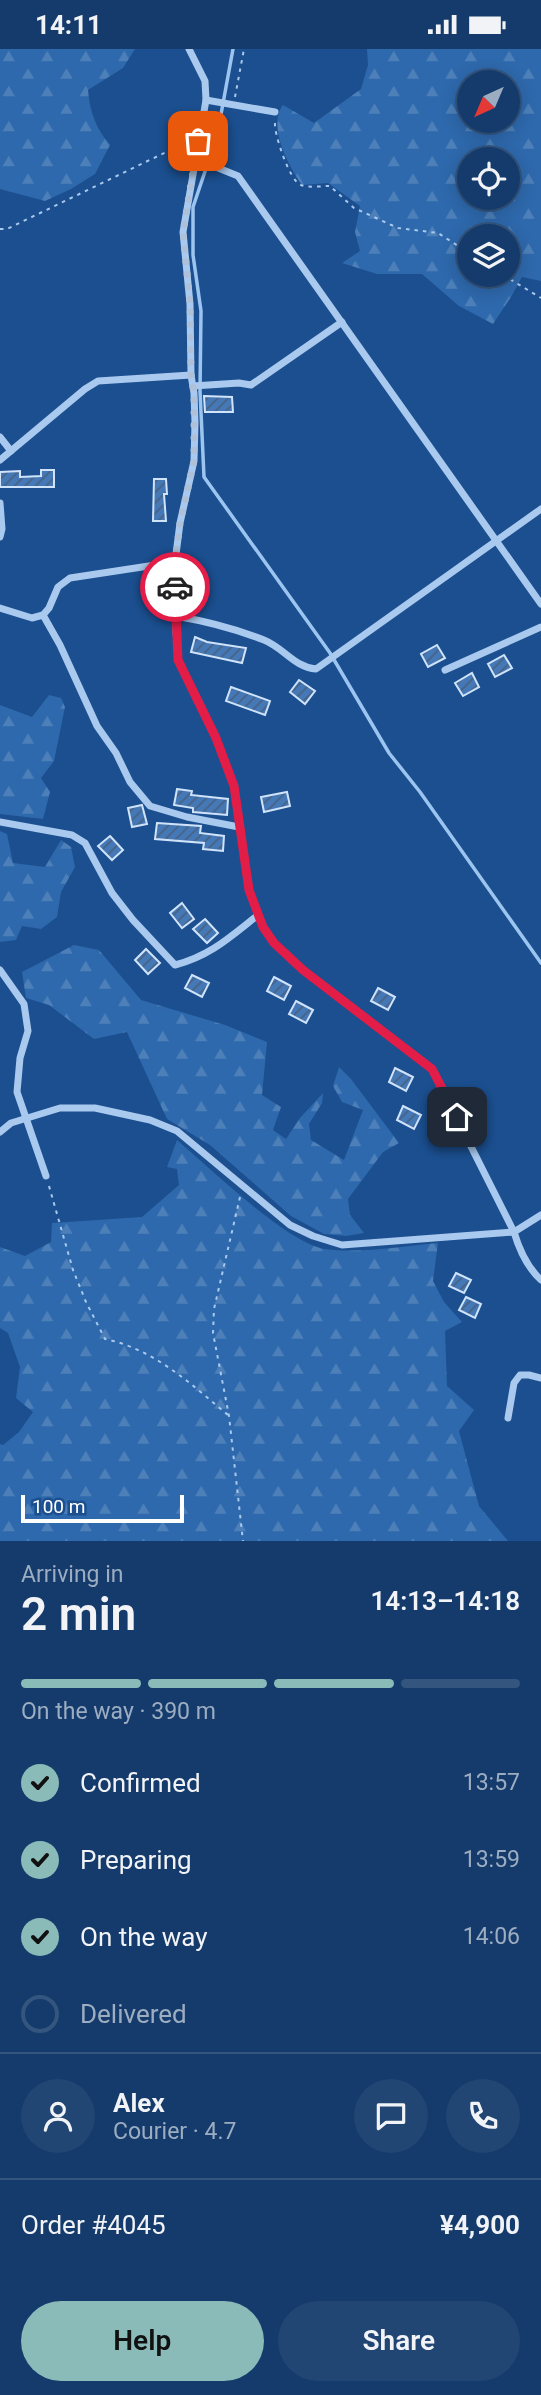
<!DOCTYPE html>
<html lang="en">
<head>
<meta charset="utf-8">
<style>
	body { margin:0; font-family:Roboto,sans-serif; background:#214673; color:#f1f3f6; height:100vh; display:flex; flex-direction:column; font-size:26px; white-space:nowrap }
	* { box-sizing:border-box; margin:0 }
	p { font-size:23px; color:#9dadc1 }
	.icon { flex:none; width:38px; height:38px; fill:none; stroke:currentColor; stroke-width:2; stroke-linecap:round; stroke-linejoin:round }
	.map { position:relative; height:1492px; overflow:hidden }
	.side { display:flex; flex-direction:column; background:#143b6b; flex:1 }
	.side>* { flex:none }
	.needle { width:46px; rotate:224deg }
	.buttons { position:absolute; left:457px; top:21px; display:grid; gap:14px }
	.buttons a { display:grid; place-items:center; width:63px; height:63px; border-radius:50%; background:#143b6b; box-shadow:0 4px 18px #0003,0 0 0 2px #33557e; font-size:35px }
	.scale { position:absolute; left:21px; bottom:18px; width:163px; box-sizing:border-box; padding-left:7px; border:4px solid #fff; border-top:0; font-size:19px; line-height:24px; white-space:nowrap; color:#fff; -webkit-text-stroke:5px #1b4f8f; paint-order:stroke }
	.pin { position:absolute; display:grid; place-items:center; width:60px; height:60px; color:#fff; margin:-30px; border-radius:14px; box-shadow:0 4px 10px #0006 }
	.courier { position:absolute; display:grid; place-items:center; width:70px; height:70px; margin:-35px; border:5px solid #e11d48; border-radius:50%; background:#fff; color:#222; box-shadow:0 2px 9px #0007 }
	.overview em { font-style:normal; font-weight:600 }
	.overview div { display:flex; flex-direction:column-reverse }
	.overview { display:flex; align-items:center; justify-content:space-between; height:119px; padding:0 21px }
	h1 { font-size:46px; font-weight:600; line-height:52px }
	.bar { display:grid; grid-template-columns:repeat(4,1fr); gap:10px 7px; align-content:center; height:84px; padding:0 21px }
	.bar i { height:9px; border-radius:5px; background:#33557e }
	.bar .selected { background:#8bbbb9 }
	.bar p { grid-column:span 4 }
	.line { display:flex; align-items:center; gap:18px; padding:0 21px; border-top:2px solid #33557e }
	.line div { flex:1 }
	.round { display:grid; place-items:center; flex:none; width:74px; height:74px; border-radius:37px; background:#214673 }
	ol { padding:0 21px; list-style:none }
	li { display:flex; align-items:center; gap:21px; height:77px }
	li p { margin-inline-start:auto }
	li .icon { padding:7px; border-radius:50%; background:#8bbbb9; color:#111; stroke-width:4 }
	li:last-child { color:#9dadc1 }
	li i { width:38px; height:38px; border:4px solid #33557e; border-radius:50% }
	.button { display:flex; gap:14px; margin-top:auto; padding:14px 21px }
	.button a { flex:1; height:80px; border-radius:42px; background:#8bbbb9; color:#111; font-size:28px; font-weight:600; line-height:80px; text-align:center }
	.button a+a { background:#214673; color:#f1f3f6 }
	.status { display:flex; justify-content:space-between; align-items:center; height:49px; padding:0 35px; background:#143b6b; direction:ltr }
	.status svg { height:19px; fill:currentColor }
	.map>svg:first-child { display:block }
	.forest { fill:url(#forest-firs); fill-rule:evenodd }
	.lines { fill:none; stroke-linecap:round; stroke-linejoin:round }
	.stream { stroke:#9cc4f0; stroke-width:3.5 }
	.building { fill:url(#building-hatch); stroke:#cfe3fa; stroke-width:2 }
	.path { stroke:#a9c9ee; stroke-width:2; stroke-dasharray:3.5 5; stroke-linecap:butt }
	.minor { stroke:#a9c9ee; stroke-width:7 }
	.done { stroke:#afc1d8; stroke-width:7; stroke-dasharray:0 12.6 }
	.route { stroke:#e11d48; stroke-width:9 }
</style>
</head>
<body>
<div class="status"><b>14:11</b><svg viewBox="0 0 49 12"><path d="M0 12V9h3v3zM5 12V6h3v6zM10 12V3h3v9zM15 12V0h3v12zM26 1h20v11H26zM47 4h2v5h-2z"/></svg></div>
<div class="map">
<svg width="541" height="1492" viewBox="0 0 541 1492">
	<defs>
		<pattern id="forest-firs" width="22" height="20" patternUnits="userSpaceOnUse" patternTransform="scale(1.75)"><rect width="22" height="20" fill="#2e69ad"/><path d="M5 1l3.5 6h-7zM16 11l3.5 6h-7z" fill="#4d80b9"/></pattern>
		<pattern id="building-hatch" width="6" height="6" patternUnits="userSpaceOnUse" patternTransform="scale(1.75)"><rect width="6" height="6" fill="#4478b7"/><path d="M-1 1l2-2M0 6l6-6M5 7l2-2" fill="none" stroke="#486282"/></pattern>
	</defs>
	<rect width="100%" height="100%" fill="#1b4f8f"/>
	<g class="forest">
		<path d="M0 0H135L123 19 88 41C90 64 96 79 110 96L95 125 71 140 45 152 0 140Z"/>
		<path d="M367 0H541V232L522 228 511 248 493 275 459 257 422 225H377L342 214 360 202 355 183 360 157 328 134 302 136C289 118 267 77 283 56L314 74 361 40 368 16ZM469 33H508V72H469ZM469 110H508V149H469ZM469 187H508V226H469Z"/>
		<polygon points="49,646 61,649 65,658 54,712 41,729 50,743 43,770 0,765 0,656 32,668"/>
		<polygon points="0,782 7,785 13,814 45,818 61,791 71,798 75,818 61,843 57,868 41,880 22,877 16,891 0,893"/>
		<polygon points="74,896 99,901 141,951 225,976 267,993 262,1046 281,1058 273,1081 286,1090 300,1069 323,1044 322,1054 309,1075 311,1091 344,1111 363,1061 342,1053 333,1037 339,1018 351,1030 399,1094 383,1103 348,1150 350,1166 364,1184 346,1187 324,1185 291,1167 210,1096 167,1070 127,983 94,990 49,956 26,949 22,923"/>
		<path d="M177 1091C209 1118 287 1194 325 1200 361 1205 402 1197 438 1194L433 1232 444 1253 462 1273 445 1282 447 1337 474 1361 459 1382 479 1457 508 1492H0V1395L3 1396 19 1383 33 1363 16 1349 20 1318 8 1284 0 1279V1198L25 1207 51 1193 52 1174 142 1168 179 1136 177 1120 167 1118Z"/>
	</g>
	<g class="lines">
		<polyline class="stream" points="233,0 217,87 193,158 193,206 201,262 200,342 204,428 330,604 389,704 420,743 541,914"/>
	</g>
	<g class="building">
		<polygon points="204,347 232,348 233,363 205,363"/>
		<polygon points="41,421 54,421 54,438 0,438 0,423 20,422 20,428 41,427"/>
		<polygon points="154,430 166,430 167,445 164,445 166,472 153,472"/>
		<polygon points="195,588 207,593 246,599 242,614 191,603"/>
		<polygon points="437,596 445,609 428,618 421,605"/>
		<polygon points="504,606 512,619 495,628 488,615"/>
		<polygon points="472,624 479,638 463,647 455,634"/>
		<polygon points="299,631 315,642 305,655 290,643"/>
		<polygon points="231,638 270,652 265,666 226,652"/>
		<polygon points="177,740 192,742 191,746 228,750 227,766 193,763 193,759 174,756"/>
		<polygon points="287,743 290,757 264,763 261,748"/>
		<polygon points="142,756 147,775 132,778 128,759"/>
		<polygon points="157,774 201,777 200,784 224,787 223,802 203,800 204,794 155,790"/>
		<polygon points="110,787 123,801 112,811 98,797"/>
		<polygon points="182,854 194,870 182,879 170,864"/>
		<polygon points="205,870 218,884 207,894 193,880"/>
		<polygon points="146,900 160,914 148,925 135,911"/>
		<polygon points="192,926 209,934 202,948 185,939"/>
		<polygon points="274,928 291,937 284,951 267,942"/>
		<polygon points="378,939 395,948 388,961 371,952"/>
		<polygon points="296,952 313,961 306,974 289,965"/>
		<polygon points="395,1019 413,1028 406,1042 389,1033"/>
		<polygon points="403,1057 421,1066 414,1080 397,1071"/>
		<polygon points="456,1224 471,1231 464,1244 449,1237"/>
		<polygon points="466,1248 481,1255 475,1269 459,1261"/>
	</g>
	<g class="lines">
		<g class="path">
			<polyline points="235,48 244,0"/>
			<path d="M275 74C274 85 290 133 301 136 309 139 321 137 330 137L354 159 398 179 438 184 469 204"/>
			<polyline points="0,180 7,180 189,92"/>
			<polyline points="503,226 541,249"/>
			<path d="M49 1137 73 1221 86 1253 105 1290C154 1300 191 1335 228 1366"/>
			<polyline points="240,1148 214,1260 213,1284 229,1367 243,1492"/>
		</g>
		<g class="minor">
			<path d="M189 0 205 32 206 51 183 183 190 255 191 326 194 344 195 374 194 412 180 474 175 513V567L178 611 216 689 234 737 249 841 263 878 274 894 303 921 432 1020 514 1183C519 1200 528 1219 541 1231"/>
			<polyline points="206,51 275,63"/>
			<polyline points="196,110 238,127 541,555"/>
			<polyline points="193,337 239,334 251,336 342,273"/>
			<polyline points="0,388 11,402"/>
			<polyline points="0,411 85,340 98,332 191,326"/>
			<polyline points="0,454 2,480 0,488"/>
			<polyline points="0,559 32,569 43,566 49,559 58,538 70,529 175,513"/>
			<polyline points="43,566 60,596 97,677 116,704 130,733 150,757 187,768 239,778"/>
			<path d="M175 567C205 572 236 580 264 591 284 599 294 618 316 620L541 460"/>
			<polyline points="445,621 541,578"/>
			<path d="M0 773 72 786 85 794 112 844 133 871 175 916C210 907 230 888 258 866"/>
			<polyline points="0,921 24,955 28,982 20,1009 17,1043 46,1127"/>
			<polyline points="0,1083 11,1074 60,1059 95,1059 150,1071 177,1082 290,1176 313,1187 342,1196 514,1183 541,1166"/>
			<polyline points="508,1369 514,1334 520,1326 529,1326 541,1329"/>
		</g>
	</g>
	<g class="lines">
		<polyline class="done" points="175,538 175,513 180,474 194,412 194,344 191,326 190,255 183,183 198,92"/>
		<polyline class="route" points="175,538 178,611 216,689 234,737 249,841 263,878 274,894 303,921 432,1020 457,1068"/>
	</g>
</svg>
<div class="buttons">
<a><svg class="needle" viewBox="-14 -14 28 28"><path d="M0-13l5 13h-10z" fill="#e53935"/><path d="M0 13l5-13h-10z" fill="#9dadc1"/></svg></a>
<a><svg class="icon" aria-label="locate" viewBox="0 0 24 24"><circle cx="12" cy="12" r="6"/><path d="M12 2v4M12 18v4M2 12h4M18 12h4"/></svg></a>
<a><svg class="icon" aria-label="layers" viewBox="0 0 24 24"><path d="M12 4l9 5-9 5-9-5zM3 14l9 5 9-5"/></svg></a>
</div>
<div class="scale">100 m</div>
<div class="pin" style="left:198px;top:92px;background:#ea580c"><svg class="icon" aria-label="bag" viewBox="0 0 24 24"><path d="M5 8h14l-1 12H6zM9 8a3 3 0 0 1 6 0"/></svg></div>
<div class="pin" style="left:457px;top:1068px;background:#1f2937"><svg class="icon" aria-label="home" viewBox="0 0 24 24"><path d="M3 11l9-7 9 7M6 9v11h12V9"/></svg></div>
<div class="courier" style="left:175px;top:538px"><svg class="icon" aria-label="car" viewBox="0 0 24 24"><path d="M5 17H2v-5l4-1 3-4h7l3 4 3 1v5h-3M9 17h6M6 11h13"/><circle cx="7" cy="17" r="2"/><circle cx="17" cy="17" r="2"/></svg></div>
</div>
<section class="side">
<div class="overview"><div><h1>2 min</h1><p>Arriving in</p></div><em>14:13–14:18</em></div>
<div class="bar"><i class="selected"></i><i class="selected"></i><i class="selected"></i><i></i><p>On the way · 390 m</p></div>
<ol>
<li><svg class="icon" aria-label="check" viewBox="0 0 24 24"><path d="M5 12l5 5 9-10"/></svg>Confirmed<p>13:57</p></li>
<li><svg class="icon" aria-label="check" viewBox="0 0 24 24"><path d="M5 12l5 5 9-10"/></svg>Preparing<p>13:59</p></li>
<li><svg class="icon" aria-label="check" viewBox="0 0 24 24"><path d="M5 12l5 5 9-10"/></svg>On the way<p>14:06</p></li>
<li><i></i>Delivered</li>
</ol>
<div class="line" style="height:126px"><a class="round"><svg class="icon" aria-label="person" viewBox="0 0 24 24"><circle cx="12" cy="8" r="4"/><path d="M4 21q1-7 8-7t8 7"/></svg></a><div><b>Alex</b><p>Courier · 4.7</p></div><a class="round"><svg class="icon" aria-label="chat" viewBox="0 0 24 24"><path d="M4 5h16v11H9l-5 4z"/></svg></a><a class="round"><svg class="icon" aria-label="phone" viewBox="0 0 24 24"><path d="M5 4h4l2 5-3 2q2 4 5 5l2-3 5 2v4C11 20 4 13 5 4z"/></svg></a></div>
<div class="line" style="height:91px"><div>Order #4045</div><b>¥4,900</b></div>
<div class="button"><a>Help</a><a>Share</a></div>
</section>
</body>
</html>
